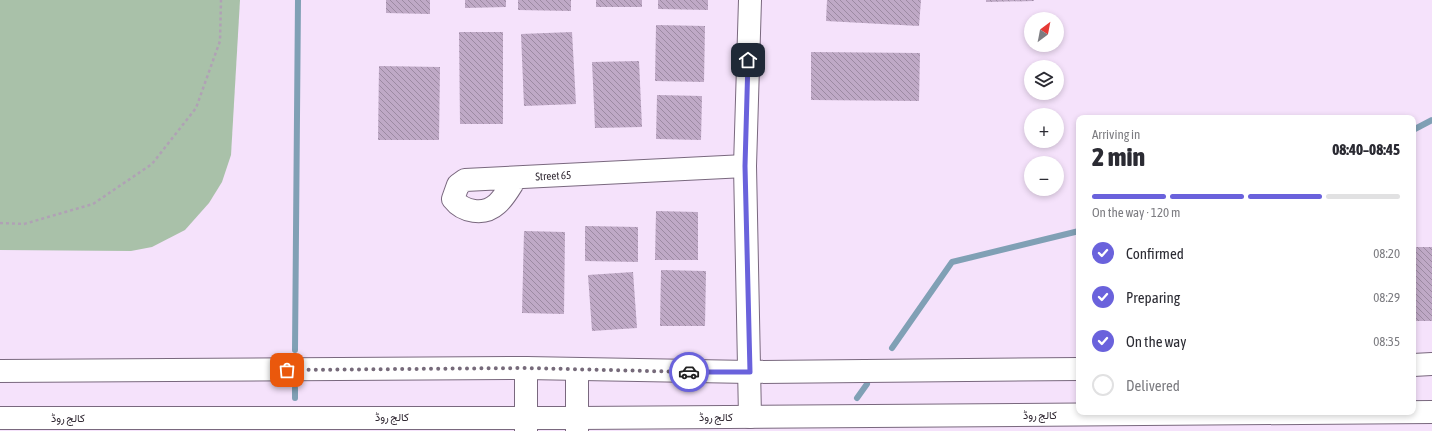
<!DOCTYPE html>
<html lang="en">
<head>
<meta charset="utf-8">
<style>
	body { margin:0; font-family:"Asap Condensed",Vazirmatn,sans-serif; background:#f2f2f3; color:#2b2b33; height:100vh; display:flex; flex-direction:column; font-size:15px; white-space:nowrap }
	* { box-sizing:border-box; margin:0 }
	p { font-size:13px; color:#7c7c81 }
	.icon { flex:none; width:22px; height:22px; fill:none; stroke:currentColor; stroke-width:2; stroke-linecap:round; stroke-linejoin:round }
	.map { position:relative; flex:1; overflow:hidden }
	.sheet { position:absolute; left:1076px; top:115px; width:340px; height:300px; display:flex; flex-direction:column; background:#fff; border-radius:8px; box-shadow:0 2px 6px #0003 }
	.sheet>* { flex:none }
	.needle { width:26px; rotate:32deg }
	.fabs { position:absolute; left:1024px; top:12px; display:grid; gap:8px }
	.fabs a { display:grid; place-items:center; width:40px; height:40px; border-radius:50%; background:#fff; box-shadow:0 2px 6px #0003; font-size:20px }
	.pin { position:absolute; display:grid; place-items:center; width:34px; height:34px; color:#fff; margin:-17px; border-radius:8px; box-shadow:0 2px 6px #0006 }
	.courier { position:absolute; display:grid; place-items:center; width:40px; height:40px; margin:-20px; border:3px solid #6a62dc; border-radius:50%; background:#fff; color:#222; box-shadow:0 1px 5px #0007 }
	.overview em { font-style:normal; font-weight:800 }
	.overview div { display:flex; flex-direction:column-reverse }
	.overview { display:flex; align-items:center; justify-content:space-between; height:68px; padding:0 16px }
	h1 { font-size:26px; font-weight:800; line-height:30px }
	.bar { display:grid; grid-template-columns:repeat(4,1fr); gap:6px 4px; align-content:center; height:48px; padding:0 16px }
	.bar i { height:5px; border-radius:3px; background:#e1e1e2 }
	.bar .selected { background:#6a62dc }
	.bar p { grid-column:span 4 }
	ol { padding:0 16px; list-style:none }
	li { display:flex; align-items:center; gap:12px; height:44px }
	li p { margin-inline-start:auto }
	li .icon { padding:4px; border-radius:50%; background:#6a62dc; color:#fff; stroke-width:4 }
	li:last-child { color:#7c7c81 }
	li i { width:22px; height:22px; border:2px solid #e1e1e2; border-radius:50% }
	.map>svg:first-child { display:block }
	.pitch { fill:#a9c1a9 }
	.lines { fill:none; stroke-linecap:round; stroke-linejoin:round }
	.stream { stroke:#80a0b5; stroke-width:6 }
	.building { fill:url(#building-back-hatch) }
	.minor-casing { stroke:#79687e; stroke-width:24 }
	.tertiary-casing { stroke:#79687e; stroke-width:24 }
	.path { stroke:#b0a1b5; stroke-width:2.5; stroke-dasharray:3 3; stroke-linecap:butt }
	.minor { stroke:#fff; stroke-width:22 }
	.tertiary { stroke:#fff; stroke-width:22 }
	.done { stroke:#766a7a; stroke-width:4; stroke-dasharray:0 7.2 }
	.route { stroke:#6a62dc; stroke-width:5 }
	.labels { text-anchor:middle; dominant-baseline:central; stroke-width:3.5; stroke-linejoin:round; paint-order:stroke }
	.street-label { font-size:11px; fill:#322a34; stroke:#fff }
</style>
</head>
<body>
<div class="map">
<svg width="1432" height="431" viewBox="0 0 1432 431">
	<defs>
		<pattern id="building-back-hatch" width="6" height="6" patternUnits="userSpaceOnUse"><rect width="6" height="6" fill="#bfa9c6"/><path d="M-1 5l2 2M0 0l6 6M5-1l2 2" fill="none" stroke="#9c8aa2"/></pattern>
	</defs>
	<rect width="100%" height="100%" fill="#f5e2fb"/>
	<polygon class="pitch" points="0,0 240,0 231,155 222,182 209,203 185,230 152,247 131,251 0,250"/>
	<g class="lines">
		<g class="stream">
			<polyline points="1413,130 1432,120"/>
			<polyline points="892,348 952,262 1079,231"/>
			<polyline points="295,350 298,0"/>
			<polyline points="295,388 295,398"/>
			<polyline points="857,398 867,384"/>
		</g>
	</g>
	<g class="building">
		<polygon points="386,0 430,0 430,14 386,13"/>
		<polygon points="465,0 506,0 506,7 465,8"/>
		<polygon points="518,0 571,0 571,11 518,10"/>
		<rect x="596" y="0" width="46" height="7"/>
		<polygon points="658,0 708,0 708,10 658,9"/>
		<polygon points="827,0 921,0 919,26 826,21"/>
		<polygon points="986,0 1034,0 1034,1 986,2"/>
		<polygon points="656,25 705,26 704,82 655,81"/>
		<polygon points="459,32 503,32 503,124 460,124"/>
		<polygon points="572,32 576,104 524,106 521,34"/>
		<polygon points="811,52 920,53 919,101 811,100"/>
		<polygon points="639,61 642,127 595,128 592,62"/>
		<polygon points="379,66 440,67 439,140 378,140"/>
		<polygon points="657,95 702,96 701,140 656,139"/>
		<polygon points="656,211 698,212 698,260 655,260"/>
		<polygon points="585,226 638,227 638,262 585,261"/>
		<polygon points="524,231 565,232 564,314 522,313"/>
		<rect x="1413" y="247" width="19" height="74"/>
		<polygon points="661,270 706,271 705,326 660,326"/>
		<polygon points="633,272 637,328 592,331 588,275"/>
	</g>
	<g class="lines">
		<defs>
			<g id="minor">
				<path id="s1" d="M514 181C509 189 504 198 497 204 484 216 463 212 453 199L458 185 465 180 745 166"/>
				<polyline points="750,417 745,166 750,0"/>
			</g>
			<g id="tertiary">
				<polyline points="1413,365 1432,364"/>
				<polyline points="526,368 526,431"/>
				<polyline points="577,370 577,431"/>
				<polyline points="0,371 526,368 750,372 1079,369"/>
				<polyline points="0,418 577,418 1432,412"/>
			</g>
		</defs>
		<use href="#minor" class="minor-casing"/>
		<use href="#tertiary" class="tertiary-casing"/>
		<polyline class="path" points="0,223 24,224 93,204 152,164 196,108 220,41 221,0"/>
		<use href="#minor" class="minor"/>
		<use href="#tertiary" class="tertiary"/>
	</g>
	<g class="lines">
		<polyline class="done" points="287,370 526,368 689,372"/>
		<polyline class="route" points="689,372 750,372 745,166 748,60"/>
	</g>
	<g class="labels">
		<g class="street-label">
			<text stroke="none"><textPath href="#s1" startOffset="190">Street 65</textPath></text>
			<text x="1040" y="415">کالج روڈ</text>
			<text x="392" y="417">کالج روڈ</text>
			<text x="716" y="417">کالج روڈ</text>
			<text x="68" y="418">کالج روڈ</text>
		</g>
	</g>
</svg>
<div class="fabs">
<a><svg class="needle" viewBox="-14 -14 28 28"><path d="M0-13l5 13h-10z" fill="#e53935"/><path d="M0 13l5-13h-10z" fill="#7c7c81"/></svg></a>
<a><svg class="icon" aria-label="layers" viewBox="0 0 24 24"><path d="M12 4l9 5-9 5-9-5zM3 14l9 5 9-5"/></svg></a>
<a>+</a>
<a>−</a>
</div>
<div class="pin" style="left:287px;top:370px;background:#ea580c"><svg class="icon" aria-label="bag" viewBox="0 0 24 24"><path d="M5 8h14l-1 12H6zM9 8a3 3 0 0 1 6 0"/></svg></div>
<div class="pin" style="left:748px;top:60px;background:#1f2937"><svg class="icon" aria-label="home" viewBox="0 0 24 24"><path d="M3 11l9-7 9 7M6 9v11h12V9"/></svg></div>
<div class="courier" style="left:689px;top:372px"><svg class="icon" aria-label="car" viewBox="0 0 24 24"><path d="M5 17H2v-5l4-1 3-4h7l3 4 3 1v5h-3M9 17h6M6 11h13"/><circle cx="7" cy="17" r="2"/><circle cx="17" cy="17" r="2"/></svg></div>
<section class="sheet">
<div class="overview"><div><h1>2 min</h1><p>Arriving in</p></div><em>08:40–08:45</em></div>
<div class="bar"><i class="selected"></i><i class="selected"></i><i class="selected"></i><i></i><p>On the way · 120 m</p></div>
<ol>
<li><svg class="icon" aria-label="check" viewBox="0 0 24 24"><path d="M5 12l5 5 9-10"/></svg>Confirmed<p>08:20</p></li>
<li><svg class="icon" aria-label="check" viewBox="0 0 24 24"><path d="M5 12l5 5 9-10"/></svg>Preparing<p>08:29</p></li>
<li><svg class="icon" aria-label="check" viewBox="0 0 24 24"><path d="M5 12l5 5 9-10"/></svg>On the way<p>08:35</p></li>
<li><i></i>Delivered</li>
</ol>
</section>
</div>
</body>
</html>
